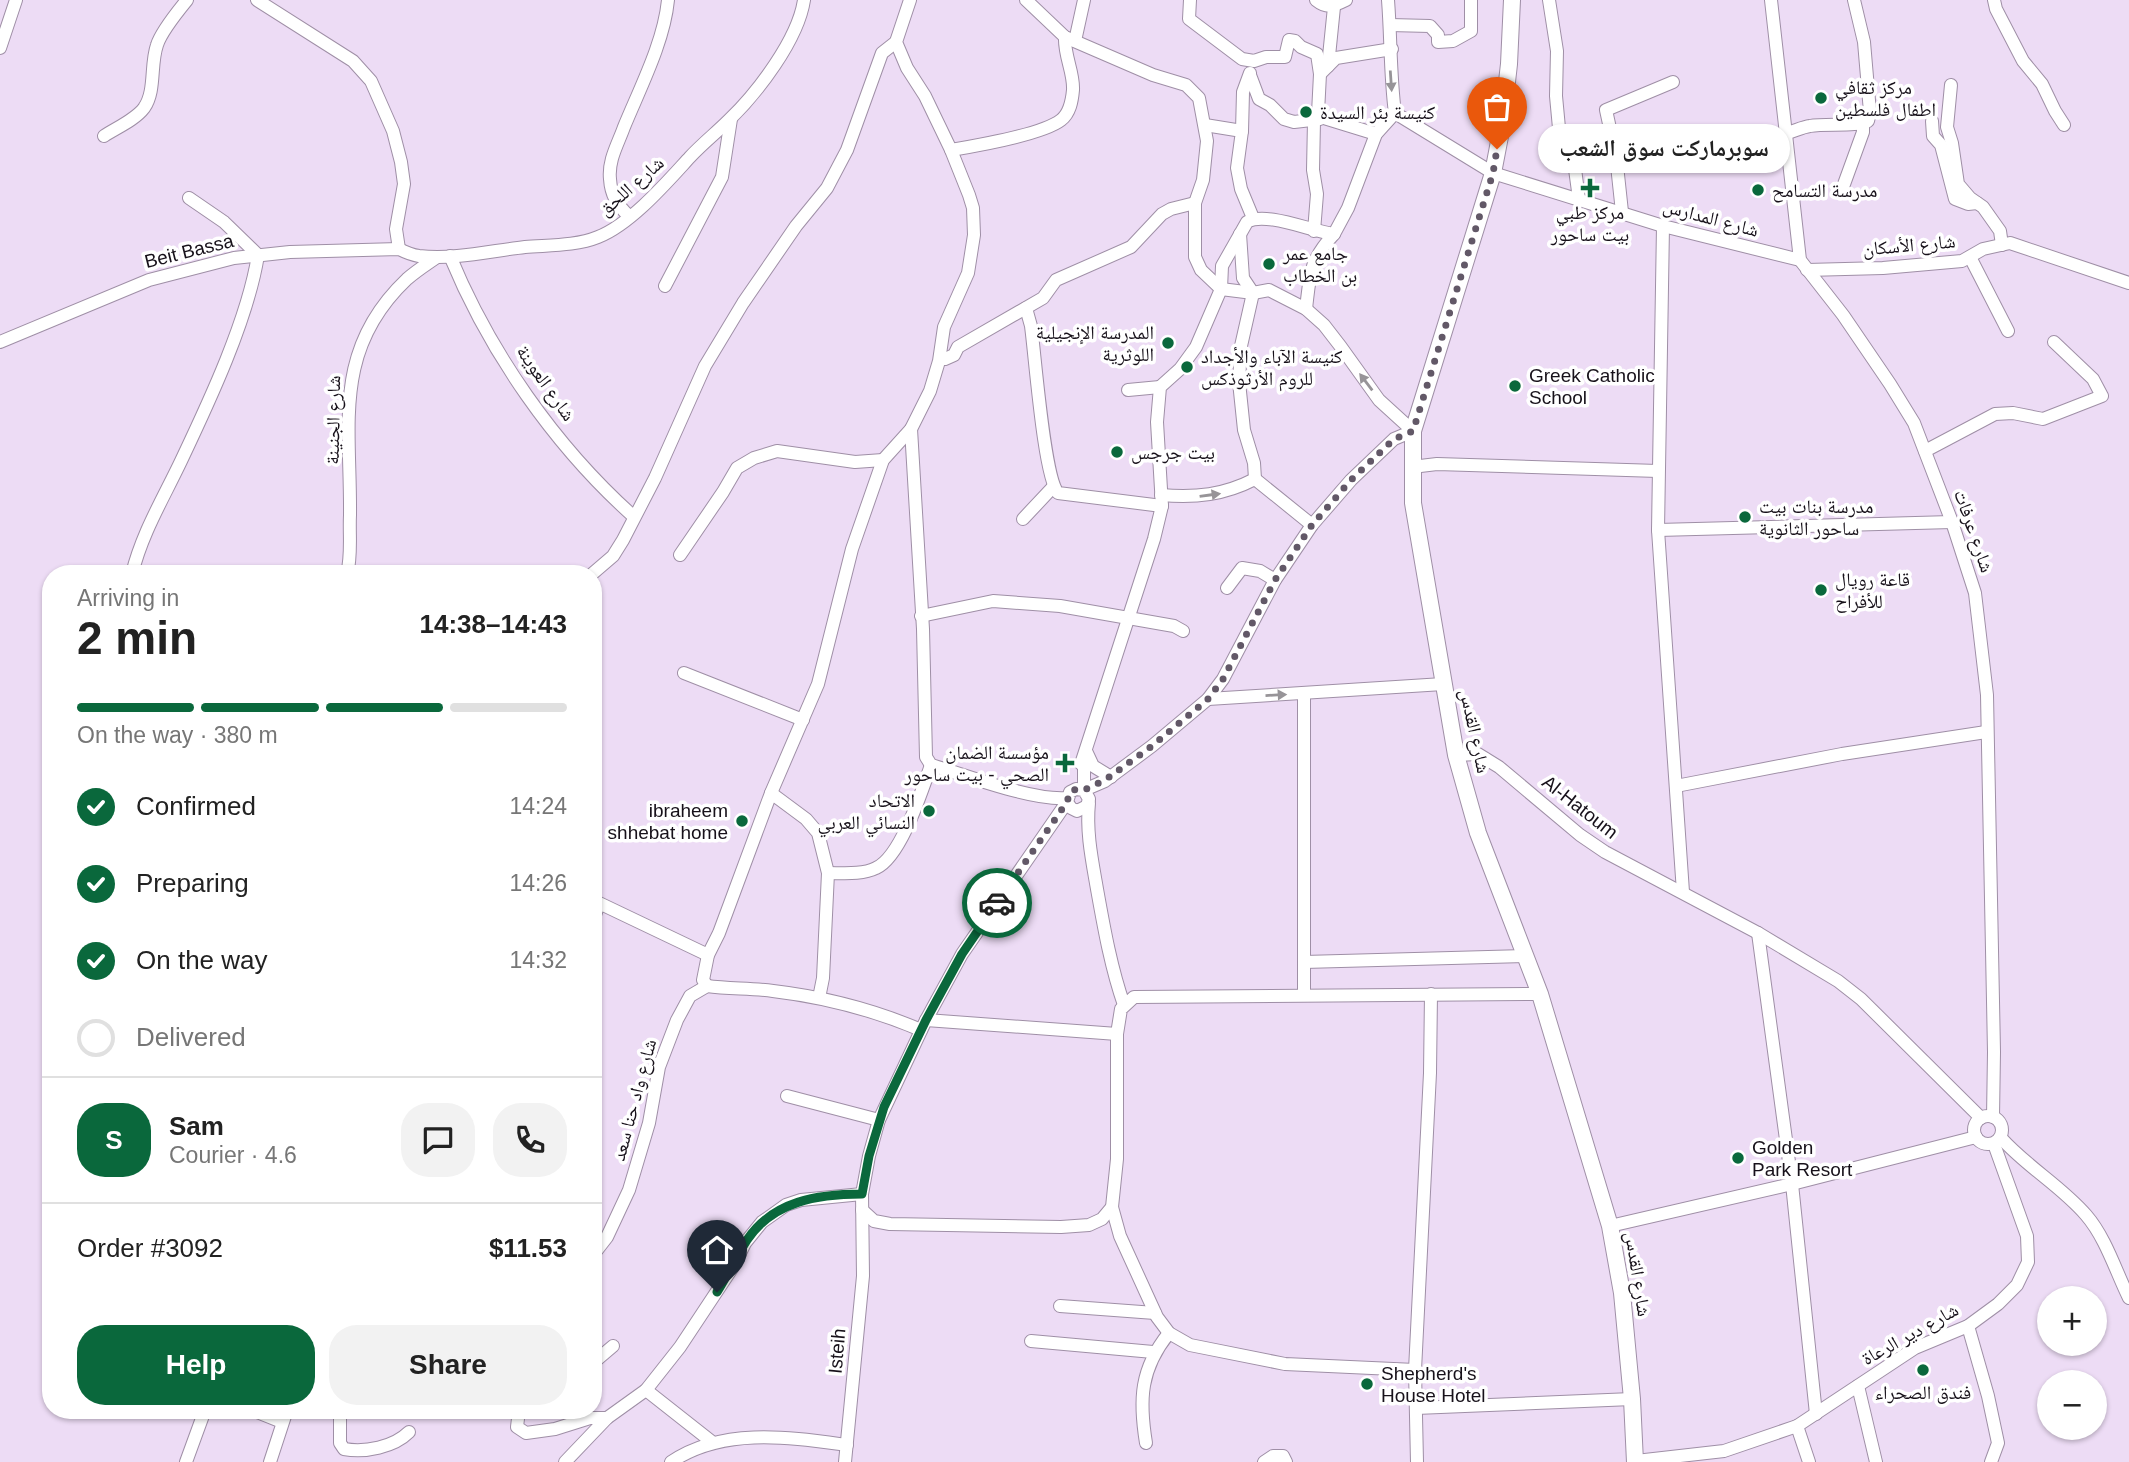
<!DOCTYPE html>
<html lang="en">
<head>
<meta charset="utf-8">
<style>
	body { margin:0; font-family:Arial,"Noto Naskh Arabic",sans-serif; background:#f2f2f2; color:#222; height:100vh; display:flex; flex-direction:column; font-size:26px; white-space:nowrap }
	* { box-sizing:border-box; margin:0 }
	p { font-size:23px; color:#767676 }
	.icon { flex:none; width:38px; height:38px; fill:none; stroke:currentColor; stroke-width:2; stroke-linecap:round; stroke-linejoin:round }
	.map { position:relative; flex:1; overflow:hidden }
	.side { position:absolute; left:42px; top:565px; width:560px; height:854px; display:flex; flex-direction:column; background:#fff; border-radius:28px; box-shadow:0 2px 5px #0004 }
	.side>* { flex:none }
	.controls { position:absolute; left:2037px; top:1286px; display:grid; gap:14px }
	.controls a { display:grid; place-items:center; width:70px; height:70px; border-radius:50%; background:#fff; box-shadow:0 2px 5px #0004; font-size:35px }
	.pin { position:absolute; display:grid; place-items:center; width:60px; height:60px; color:#fff; margin:-72px -30px; border-radius:50% 50% 50% 0; rotate:-45deg; box-shadow:0 0 7px #0007 }
	.pin .icon { rotate:45deg }
	.courier { position:absolute; display:grid; place-items:center; width:70px; height:70px; margin:-35px; border:5px solid #0a683c; border-radius:50%; background:#fff; color:#222; box-shadow:0 2px 9px #0007 }
	.bubble { position:absolute; height:49px; border-radius:24px; background:#fff; box-shadow:0 2px 5px #0004; font-size:23px; font-weight:700; line-height:49px; text-align:center }
	.head em { font-style:normal; font-weight:700 }
	.head div { display:flex; flex-direction:column-reverse }
	.head { display:flex; align-items:center; justify-content:space-between; height:119px; padding:0 35px }
	h1 { font-size:46px; font-weight:700; line-height:52px }
	.bar { display:grid; grid-template-columns:repeat(4,1fr); gap:10px 7px; align-content:center; height:84px; padding:0 35px }
	.bar i { height:9px; border-radius:5px; background:#e0e0e0 }
	.bar .current { background:#0a683c }
	.bar p { grid-column:span 4 }
	.line { display:flex; align-items:center; gap:18px; padding:0 35px; border-top:2px solid #e0e0e0 }
	.line div { flex:1 }
	.round { display:grid; place-items:center; flex:none; width:74px; height:74px; border-radius:28px; background:#f2f2f2 }
	ol { padding:0 35px; list-style:none }
	li { display:flex; align-items:center; gap:21px; height:77px }
	li p { margin-inline-start:auto }
	li .icon { padding:7px; border-radius:50%; background:#0a683c; color:#fff; stroke-width:4 }
	li:last-child { color:#767676 }
	li i { width:38px; height:38px; border:4px solid #e0e0e0; border-radius:50% }
	.cta { display:flex; gap:14px; margin-top:auto; padding:14px 35px }
	.cta a { flex:1; height:80px; border-radius:28px; background:#0a683c; color:#fff; font-size:28px; font-weight:700; line-height:80px; text-align:center }
	.cta a+a { background:#f2f2f2; color:#222 }
	.map>svg:first-child { display:block }
	.lines { fill:none; stroke-linecap:round; stroke-linejoin:round }
	.minor-casing { stroke:#9f8fa6; stroke-width:14 }
	.major-casing { stroke:#9f8fa6; stroke-width:18 }
	.minor { stroke:#fff; stroke-width:12 }
	.major { stroke:#fff; stroke-width:16 }
	.oneway { fill:#979498 }
	.done { stroke:#625867; stroke-width:7; stroke-dasharray:0 12.6 }
	.route { stroke:#0a683c; stroke-width:9 }
	.poi-dot { fill:#0a683c; stroke:#fff; stroke-width:2.5 }
	.labels { text-anchor:middle; dominant-baseline:central; stroke-width:7; stroke-linejoin:round; paint-order:stroke }
	.poi-label { font-size:19px; fill:#17111a; stroke:#fff; text-anchor:start }
	.street-label { font-size:19px; fill:#17111a; stroke:#fff }
</style>
</head>
<body>
<div class="map">
<svg width="2129" height="1462" viewBox="0 0 2129 1462">
	<rect width="100%" height="100%" fill="#eddcf5"/>
	<g class="lines">
		<defs>
			<g id="minor">
				<polyline points="257,0 353,61 371,81 393,131 401,162 404,184 396,229 399,249"/>
				<polyline points="1026,0 1065,37 1153,75 1186,85 1199,98 1207,141 1203,180 1195,203 1195,257 1201,270 1221,289 1253,293 1269,290 1306,309 1324,325 1341,347 1379,400 1413,431 1394,439 1351,480 1312,525 1275,580 1223,679 1208,699 1152,746 1105,781 1084,790 1076,789 1070,792 1067,802 1071,808 1077,811 1087,806 1089,799 1084,790 1084,758"/>
				<polyline points="1190,0 1189,19 1242,59 1254,61 1266,57 1285,57 1289,40 1295,41 1301,47 1317,54 1320,74 1318,113 1324,118 1376,134"/>
				<path d="M1316 0C1327 9 1334 6 1346 0"/>
				<path d="M1388 0C1391 38 1390 75 1395 113"/>
				<polyline points="1549,0 1557,51 1556,96 1559,128 1571,139 1579,199"/>
				<polyline points="1771,0 1800,260 1843,315 1890,384 1914,423 1952,522 1975,593 1987,695 1994,1052 1993,1117"/>
				<polyline points="1994,0 1996,9 2023,61 2042,84 2055,111 2064,125"/>
				<polyline points="1390,25 1430,26 1438,35 1438,42 1453,41 1471,31 1471,0"/>
				<polyline points="1075,41 1084,0"/>
				<polyline points="0,48 16,0"/>
				<polyline points="1328,66 1334,7"/>
				<polyline points="1320,74 1336,58 1392,49"/>
				<polyline points="1250,75 1259,99 1270,105 1284,119 1294,122 1320,119"/>
				<polyline points="1951,85 1947,127 1952,143 1958,184 1970,198 1983,207 2000,231 2002,245"/>
				<polyline points="1395,113 1493,173 1663,226 1800,260"/>
				<polyline points="1932,121 1933,136 1941,145 1955,199 1968,204 1977,203"/>
				<polyline points="1205,125 1242,131 1237,168 1241,189 1253,218"/>
				<polyline points="1242,131 1243,92 1250,73"/>
				<path d="M1787 133C1795 131 1802 127 1810 126 1825 123 1858 127 1868 121L1870 112 1864 42 1854 0"/>
				<path d="M104 136C116 128 135 120 144 108 156 91 150 65 157 45 161 32 178 11 187 0"/>
				<path d="M951 150C975 146 1043 134 1061 120 1070 113 1072 101 1073 90 1074 72 1064 56 1065 37"/>
				<polyline points="1843,187 1863,132 1863,124"/>
				<polyline points="1622,212 1616,156 1606,110 1673,82"/>
				<path d="M629 216C617 205 611 195 610 179 608 160 618 144 624 127 640 88 664 42 668 0"/>
				<polyline points="1663,226 1658,530 1683,892"/>
				<polyline points="1314,231 1317,194 1313,170 1314,121"/>
				<polyline points="1240,234 1243,278 1253,293 1241,346 1239,382 1244,430 1254,463 1255,479"/>
				<path d="M450 256C490 353 555 446 633 516"/>
				<polyline points="1970,257 2008,331"/>
				<polyline points="1807,270 1883,268 1962,261 1983,249 2010,243 2129,283"/>
				<polyline points="665,286 722,177 731,119"/>
				<path d="M1026 308 1031 326C1035 355 1044 477 1058 493L1162 506"/>
				<path d="M1306 309C1310 275 1309 261 1334 234"/>
				<path d="M0 342 149 280 234 258 290 252 399 249C405 252 412 255 419 256 454 260 490 251 525 247 549 245 576 246 598 237 631 224 667 182 690 157 702 144 716 133 729 120 757 93 798 40 804 0"/>
				<polyline points="940,356 945,359 954,355 958,347 1043,298 1056,280 1131,247 1162,214 1171,209 1195,203"/>
				<polyline points="1128,390 1160,387"/>
				<path d="M911 429 923 629 926 757 931 765C966 775 1032 801 1067 798"/>
				<polyline points="1925,451 1995,414 2013,413 2043,419 2102,396 2093,379 2054,342"/>
				<polyline points="1412,467 1437,464 1658,471"/>
				<polyline points="1255,479 1312,525"/>
				<path d="M1161 495C1196 498 1224 495 1255 479"/>
				<polyline points="1023,519 1053,487"/>
				<polyline points="1658,530 1952,522"/>
				<polyline points="680,555 723,492 737,468 754,458 777,451 855,462 883,460"/>
				<path d="M132 574C142 533 163 499 181 461 209 402 248 319 258 255L224 222 189 198"/>
				<path d="M347 574C352 555 349 535 350 515 351 424 332 350 407 279 416 271 427 264 437 257"/>
				<polyline points="592,574 613,556 623,540 655,478 705,366 743,303 796,226 827,188 847,150 882,53 896,42"/>
				<polyline points="1227,588 1242,568 1260,571 1275,580"/>
				<polyline points="921,616 993,601 1060,606 1174,626 1183,631"/>
				<polyline points="684,673 803,720"/>
				<polyline points="1304,693 1304,995"/>
				<polyline points="1208,699 1443,684"/>
				<polyline points="1086,751 1093,766 1111,777"/>
				<polyline points="1456,755 1478,754 1499,767 1580,835 1605,852 1758,933 1838,981 1861,999 1981,1118"/>
				<path d="M1081 764 1154 539 1162 506 1157 422 1160 387 1180 369 1196 347 1221 289 1222 266 1247 222C1265 211 1311 231 1334 234L1348 208 1376 134 1395 113"/>
				<polyline points="1676,786 1842,754 1986,732"/>
				<polyline points="771,793 818,684 852,549 883,460 911,429 930,391 939,361 944,327 968,273 974,235 973,208 969,195 951,150 925,96 907,68 896,42 910,0"/>
				<path d="M1089 803C1086 832 1092 860 1097 889 1104 928 1111 968 1124 1005"/>
				<path d="M828 873C843 873 862 875 876 868 901 857 922 790 931 765"/>
				<polyline points="593,921 599,903 708,955"/>
				<polyline points="1758,933 1792,1184 1816,1414"/>
				<polyline points="1304,962 1525,956"/>
				<polyline points="707,986 703,980 708,955 719,933 771,793 806,819 818,833 828,873 823,978 819,998"/>
				<path d="M707 986C729 989 751 988 773 991 824 997 874 1010 921 1030"/>
				<polyline points="926,1020 1117,1034"/>
				<polyline points="787,1096 879,1120"/>
				<circle cx="1988" cy="1130" r="14"/>
				<path d="M2001 1138C2027 1167 2061 1186 2086 1215 2106 1238 2116 1272 2129 1298"/>
				<polyline points="1112,1207 1120,1236 1157,1317 1169,1333 1190,1345 1285,1364 1415,1370"/>
				<polyline points="862,1210 874,1221 890,1224 1061,1227 1089,1225 1102,1219 1112,1207 1117,1159 1117,1034 1121,1009 1134,997 1540,994"/>
				<polyline points="1610,1226 1792,1184 1976,1137"/>
				<polyline points="593,1255 607,1237 629,1190 649,1123 659,1067 677,1020 690,996 707,986"/>
				<polyline points="1060,1306 1155,1313"/>
				<polyline points="1968,1326 1988,1396 1998,1443 1991,1462"/>
				<polyline points="1031,1341 1153,1352"/>
				<polyline points="593,1363 613,1346"/>
				<polyline points="1858,1386 1876,1462"/>
				<polyline points="646,1390 712,1442"/>
				<polyline points="1416,1408 1632,1399"/>
				<polyline points="252,1410 282,1422"/>
				<path d="M340 1410V1443L344 1449C365 1453 394 1447 409 1432"/>
				<polyline points="519,1410 517,1427 526,1433 555,1429 590,1418 607,1418"/>
				<polyline points="1797,1426 1809,1462"/>
				<path d="M1146 1443C1139 1400 1140 1369 1169 1333"/>
				<polyline points="1636,1461 1724,1451 1797,1426 1915,1348 1968,1326 1998,1304 2017,1285 2028,1262 2027,1236 1994,1144"/>
				<polyline points="186,1462 205,1410"/>
				<polyline points="270,1462 287,1410"/>
				<polyline points="565,1462 607,1418 646,1390 680,1347 733,1267 745,1243 762,1222 786,1205 801,1200 862,1194"/>
				<path d="M671 1462C723 1427 788 1437 847 1445"/>
				<polyline points="845,1462 863,1276 862,1194 869,1156 879,1120 926,1020 962,954 1067,802"/>
				<polyline points="1264,1462 1273,1456 1283,1456 1286,1462"/>
				<polyline points="1417,1462 1415,1370 1430,1073 1431,994"/>
			</g>
			<polyline id="major" points="1512,0 1509,64 1502,126 1493,173 1413,431 1413,503 1456,755 1478,833 1540,994 1610,1226 1622,1293 1632,1399 1635,1462"/>
		</defs>
		<use href="#minor" class="minor-casing"/>
		<use href="#major" class="major-casing"/>
		<use href="#minor" class="minor"/>
		<use href="#major" class="major"/>
	</g>
	<defs><path id="oneway-solid" d="M-6-.8H1V-3.2L6.5 0L1 3.2V.8H-6Z" transform="scale(1.75)"/></defs>
	<g class="oneway">
		<use href="#oneway-solid" transform="translate(1391 81) rotate(86)"/>
		<use href="#oneway-solid" transform="translate(1366 382) rotate(-127)"/>
		<use href="#oneway-solid" transform="translate(1210 495) rotate(-8)"/>
		<use href="#oneway-solid" transform="translate(1276 695) rotate(-3)"/>
	</g>
	<g class="lines">
		<polyline class="done" points="997,903 1067,802 1070,792 1076,789 1084,790 1105,780 1152,746 1208,699 1223,679 1275,580 1312,525 1351,480 1394,439 1413,431 1493,173 1497,149"/>
		<path class="route" d="M717 1292C727 1276 736 1257 747 1240 773 1201 818 1194 862 1194L869 1156 884 1107 926 1020 962 954 997 903"/>
	</g>
	<g class="poi-dot">
		<circle cx="1821" cy="98" r="7"/>
		<circle cx="1306" cy="112" r="7"/>
		<path d="M1586.5 177.5h7v7h7v7h-7v7h-7v-7h-7v-7h7z"/>
		<circle cx="1758" cy="190" r="7"/>
		<circle cx="1269" cy="264" r="7"/>
		<circle cx="1168" cy="343" r="7"/>
		<circle cx="1187" cy="367" r="7"/>
		<circle cx="1515" cy="386" r="7"/>
		<circle cx="1117" cy="452" r="7"/>
		<circle cx="1745" cy="517" r="7"/>
		<circle cx="1821" cy="590" r="7"/>
		<path d="M1061.5 752.5h7v7h7v7h-7v7h-7v-7h-7v-7h7z"/>
		<circle cx="929" cy="811" r="7"/>
		<circle cx="742" cy="821" r="7"/>
		<circle cx="1738" cy="1158" r="7"/>
		<circle cx="1923" cy="1370" r="7"/>
		<circle cx="1367" cy="1384" r="7"/>
	</g>
	<g class="labels">
		<g class="poi-label">
			<text x="1835" y="87">مركز ثقافي<tspan x="1835" dy="22">اطفال فلسطين</tspan></text>
			<text x="1320" y="112">كنيسة بئر السيدة</text>
			<text x="1772" y="190">مدرسة التسامح</text>
			<text x="1590" y="212" text-anchor="middle">مركز طبي<tspan x="1590" dy="22">بيت ساحور</tspan></text>
			<text x="1283" y="253">جامع عمر<tspan x="1283" dy="22">بن الخطاب</tspan></text>
			<text x="1154" y="332" text-anchor="end">المدرسة الإنجيلية<tspan x="1154" dy="22">اللوثرية</tspan></text>
			<text x="1201" y="356">كنيسة الآباء والأجداد<tspan x="1201" dy="22">للروم الأرثوذكس</tspan></text>
			<text x="1529" y="375">Greek Catholic<tspan x="1529" dy="22">School</tspan></text>
			<text x="1131" y="452">بيت جرجس</text>
			<text x="1759" y="506">مدرسة بنات بيت<tspan x="1759" dy="22">ساحور الثانوية</tspan></text>
			<text x="1835" y="579">قاعة رويال<tspan x="1835" dy="22">للأفراح</tspan></text>
			<text x="1049" y="752" text-anchor="end">مؤسسة الضمان<tspan x="1049" dy="22">الصحي - بيت ساحور</tspan></text>
			<text x="915" y="800" text-anchor="end">الاتحاد<tspan x="915" dy="22">النسائي العربي</tspan></text>
			<text x="728" y="810" text-anchor="end">ibraheem<tspan x="728" dy="22">shhebat home</tspan></text>
			<text x="1752" y="1147">Golden<tspan x="1752" dy="22">Park Resort</tspan></text>
			<text x="1381" y="1373">Shepherd's<tspan x="1381" dy="22">House Hotel</tspan></text>
			<text x="1923" y="1392" text-anchor="middle">فندق الصحراء</text>
		</g>
		<g class="street-label">
			<text transform="translate(631 186) rotate(-41)">شارع اللحق</text>
			<text transform="translate(1711 218) rotate(15)">شارع المدارس</text>
			<text transform="translate(1909 245) rotate(-5)">شارع الأسكان</text>
			<text transform="translate(189 251) rotate(-14)">Beit Bassa</text>
			<text transform="translate(546 383) rotate(55)">شارع العوينة</text>
			<text transform="translate(333 420) rotate(-89)">شارع الجنينة</text>
			<text transform="translate(1974 531) rotate(71)">شارع عرفات</text>
			<text transform="translate(1475 731) rotate(78)">شارع القدس</text>
			<text transform="translate(1580 807) rotate(38)">Al-Hatoum</text>
			<text transform="translate(634 1100) rotate(-75)">شارع واد حنا سعد</text>
			<text transform="translate(1638 1274) rotate(81)">شارع القدس</text>
			<text transform="translate(1910 1334) rotate(-29)">شارع دير الرعاة</text>
			<text transform="translate(837 1351) rotate(-85)">Isteih</text>
		</g>
	</g>
</svg>
<div class="controls">
<a>+</a>
<a>−</a>
</div>
<div class="pin" style="left:1497px;top:149px;background:#ea580c"><svg class="icon" aria-label="bag" viewBox="0 0 24 24"><path d="M5 8h14l-1 12H6zM9 8a3 3 0 0 1 6 0"/></svg></div>
<div class="pin" style="left:717px;top:1292px;background:#1f2937"><svg class="icon" aria-label="home" viewBox="0 0 24 24"><path d="M3 11l9-7 9 7M6 9v11h12V9"/></svg></div>
<div class="courier" style="left:997px;top:903px"><svg class="icon" aria-label="car" viewBox="0 0 24 24"><path d="M5 17H2v-5l4-1 3-4h7l3 4 3 1v5h-3M9 17h6M6 11h13"/><circle cx="7" cy="17" r="2"/><circle cx="17" cy="17" r="2"/></svg></div>
<div class="bubble" style="left:1538px;top:124px;width:252px">سوبرماركت سوق الشعب</div>
<section class="side">
<div class="head"><div><h1>2 min</h1><p>Arriving in</p></div><em>14:38–14:43</em></div>
<div class="bar"><i class="current"></i><i class="current"></i><i class="current"></i><i></i><p>On the way · 380 m</p></div>
<ol>
<li><svg class="icon" aria-label="check" viewBox="0 0 24 24"><path d="M5 12l5 5 9-10"/></svg>Confirmed<p>14:24</p></li>
<li><svg class="icon" aria-label="check" viewBox="0 0 24 24"><path d="M5 12l5 5 9-10"/></svg>Preparing<p>14:26</p></li>
<li><svg class="icon" aria-label="check" viewBox="0 0 24 24"><path d="M5 12l5 5 9-10"/></svg>On the way<p>14:32</p></li>
<li><i></i>Delivered</li>
</ol>
<div class="line" style="height:126px"><b class="round" style="background:#0a683c;color:#fff">S</b><div><b>Sam</b><p>Courier · 4.6</p></div><a class="round"><svg class="icon" aria-label="chat" viewBox="0 0 24 24"><path d="M4 5h16v11H9l-5 4z"/></svg></a><a class="round"><svg class="icon" aria-label="phone" viewBox="0 0 24 24"><path d="M5 4h4l2 5-3 2q2 4 5 5l2-3 5 2v4C11 20 4 13 5 4z"/></svg></a></div>
<div class="line" style="height:91px"><div>Order #3092</div><b>$11.53</b></div>
<div class="cta"><a>Help</a><a>Share</a></div>
</section>
</div>
</body>
</html>
